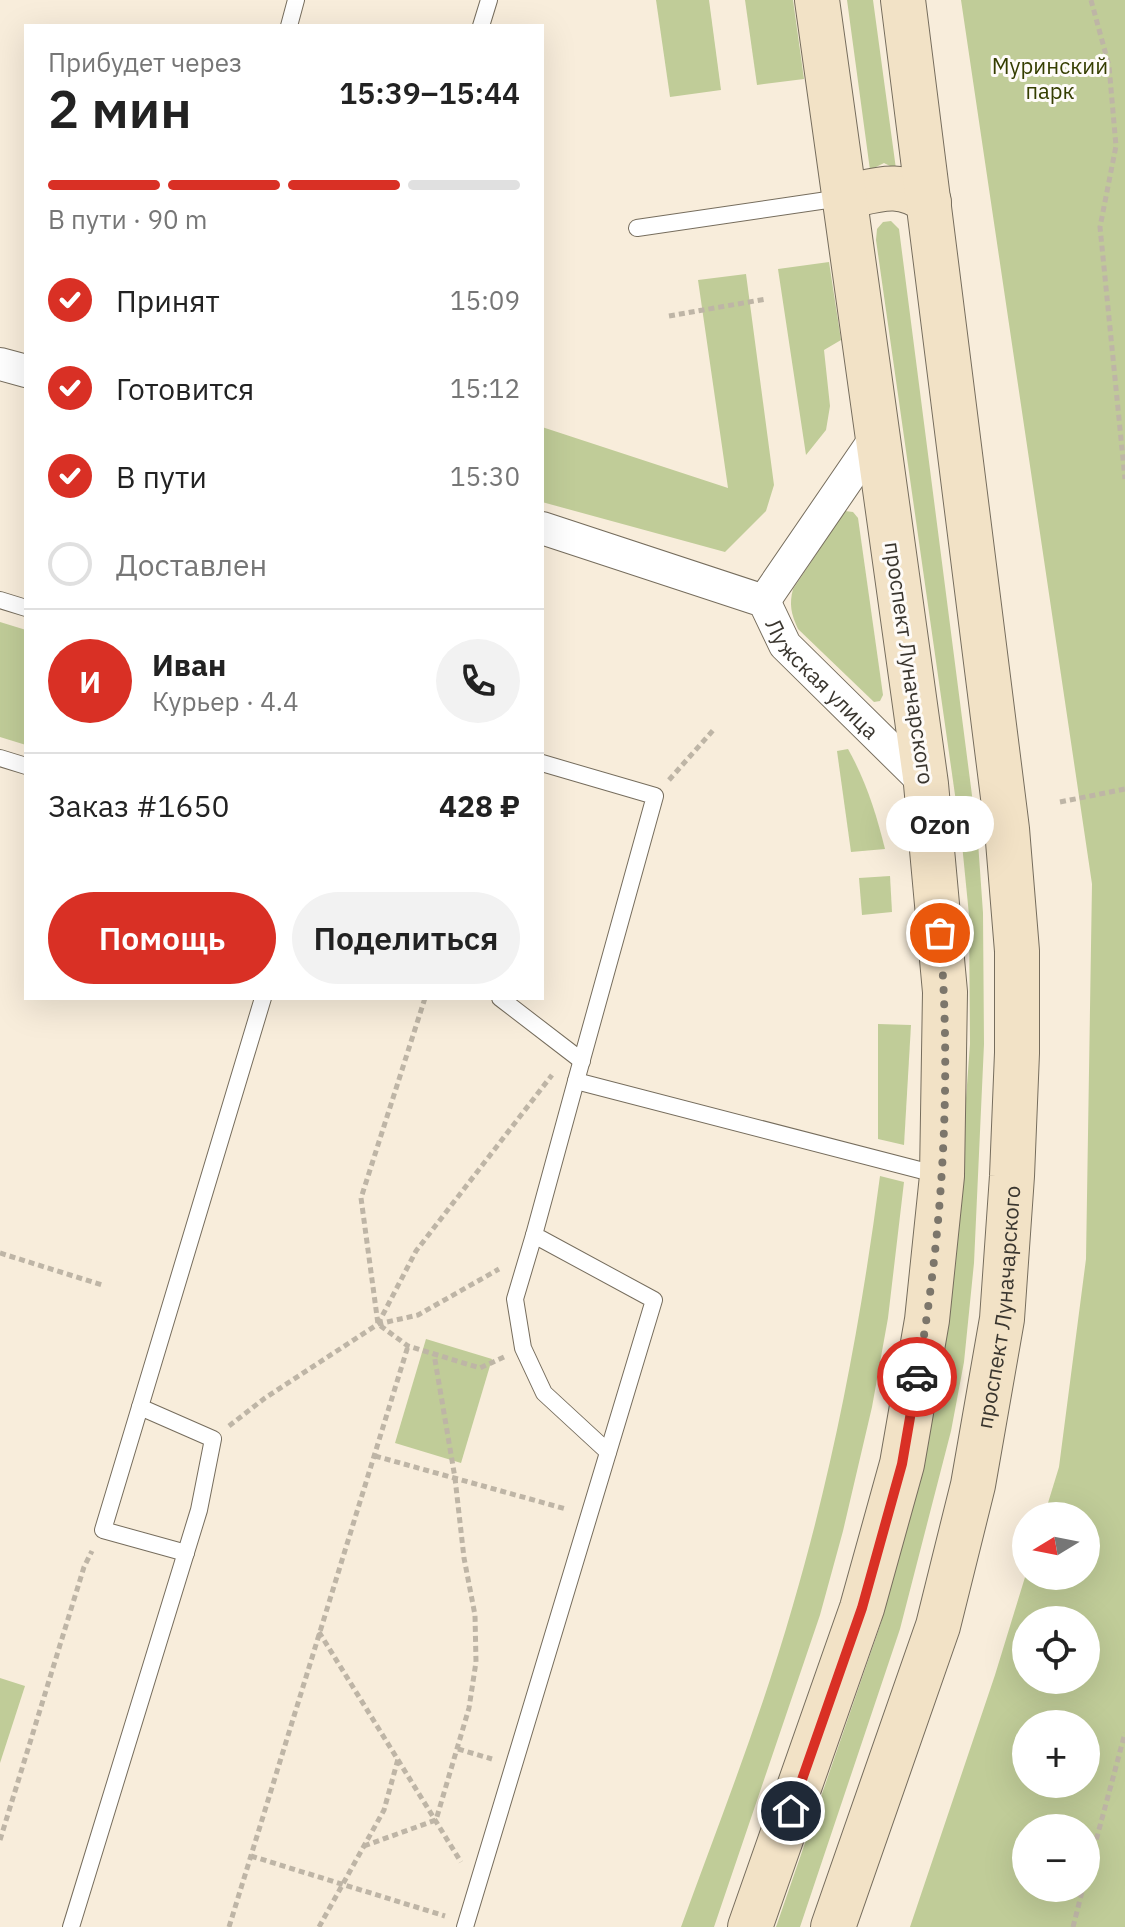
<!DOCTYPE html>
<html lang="ru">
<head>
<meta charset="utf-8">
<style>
	body { margin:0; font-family:"IBM Plex Sans",sans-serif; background:#f2f2f2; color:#222; height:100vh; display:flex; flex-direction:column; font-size:30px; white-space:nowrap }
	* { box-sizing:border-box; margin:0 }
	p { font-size:26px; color:#767676 }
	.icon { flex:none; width:44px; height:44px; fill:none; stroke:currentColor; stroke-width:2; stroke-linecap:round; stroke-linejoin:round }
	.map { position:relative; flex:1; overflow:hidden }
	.panel { position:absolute; left:24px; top:24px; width:520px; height:976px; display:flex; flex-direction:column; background:#fff; border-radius:0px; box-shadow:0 8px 32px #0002 }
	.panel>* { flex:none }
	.needle { width:52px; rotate:260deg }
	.fabs { position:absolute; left:1012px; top:1502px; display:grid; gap:16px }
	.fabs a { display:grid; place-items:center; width:88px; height:88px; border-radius:50%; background:#fff; box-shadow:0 8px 32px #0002; font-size:40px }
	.pin { position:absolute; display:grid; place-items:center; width:68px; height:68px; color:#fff; margin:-34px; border:4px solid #fff; border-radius:50%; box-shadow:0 2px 8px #0007 }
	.courier { position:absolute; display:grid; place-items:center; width:80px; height:80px; margin:-40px; border:6px solid #d93025; border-radius:50%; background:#fff; color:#222; box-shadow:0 2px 10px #0007 }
	.bubble { position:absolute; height:56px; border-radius:28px; background:#fff; box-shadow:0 8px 32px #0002; font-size:26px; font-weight:600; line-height:56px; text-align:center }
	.headline em { font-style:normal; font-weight:600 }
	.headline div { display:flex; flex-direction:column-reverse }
	.headline { display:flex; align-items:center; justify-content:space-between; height:136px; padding:0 24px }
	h1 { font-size:52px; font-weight:600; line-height:60px }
	.bar { display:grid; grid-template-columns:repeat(4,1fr); gap:12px 8px; align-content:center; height:96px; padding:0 24px }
	.bar i { height:10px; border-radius:6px; background:#e0e0e0 }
	.bar .selected { background:#d93025 }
	.bar p { grid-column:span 4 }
	.line { display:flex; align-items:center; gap:20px; padding:0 24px; border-top:2px solid #e0e0e0 }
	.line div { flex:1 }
	.round { display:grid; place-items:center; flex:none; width:84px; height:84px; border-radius:42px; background:#f2f2f2 }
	ol { padding:0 24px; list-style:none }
	li { display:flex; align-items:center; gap:24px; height:88px }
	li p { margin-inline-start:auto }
	li .icon { padding:8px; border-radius:50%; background:#d93025; color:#fff; stroke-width:4 }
	li:last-child { color:#767676 }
	li i { width:44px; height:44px; border:4px solid #e0e0e0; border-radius:50% }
	.cta { display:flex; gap:16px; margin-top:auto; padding:16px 24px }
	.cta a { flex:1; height:92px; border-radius:48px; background:#d93025; color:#fff; font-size:32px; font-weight:600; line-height:92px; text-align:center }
	.cta a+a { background:#f2f2f2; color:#222 }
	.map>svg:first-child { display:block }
	.green { fill:#c0cc98; fill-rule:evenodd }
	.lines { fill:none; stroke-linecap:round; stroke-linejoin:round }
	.lane-casing { stroke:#766d5d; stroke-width:18 }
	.street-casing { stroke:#766d5d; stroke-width:34 }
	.secondary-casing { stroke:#766d5d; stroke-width:46 }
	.path { stroke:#beb5a6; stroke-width:5; stroke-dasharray:6 4; stroke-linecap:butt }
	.lane { stroke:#fff; stroke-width:16 }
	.street { stroke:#fff; stroke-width:32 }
	.secondary { stroke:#f2e2c6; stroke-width:44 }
	.done { stroke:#7c766b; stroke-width:8; stroke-dasharray:0 14.4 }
	.route { stroke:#d93025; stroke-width:10 }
	.labels { text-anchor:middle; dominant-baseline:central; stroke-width:6; stroke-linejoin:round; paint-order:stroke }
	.park-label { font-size:22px; fill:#353e00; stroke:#fefbf8 }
	.street-label { font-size:22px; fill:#3a362f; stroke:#fefbf8 }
</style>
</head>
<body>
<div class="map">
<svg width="1125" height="1927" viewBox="0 0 1125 1927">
	<rect width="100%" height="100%" fill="#f8eddb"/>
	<g class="green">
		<polygon points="656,0 709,0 721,90 670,97"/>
		<polygon points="745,0 793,0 804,79 757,85"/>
		<polygon points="847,0 873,0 896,169 884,163 870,170"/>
		<path d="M961 0H1125V1927H910L995 1675 1026 1574 1086 1576V1516H1044L1059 1467 1086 1259 1092 884ZM1026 1620H1086V1680H1026ZM1026 1724H1086V1784H1026ZM1026 1828H1086V1888H1026Z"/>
		<polygon points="891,221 899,229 978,842 983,913 984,1044 974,1263 964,1362 951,1431 900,1629 800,1927 776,1927 881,1623 943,1361 954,1261 970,1044 969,915 962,844 876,240 877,229 883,222"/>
		<polygon points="829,262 841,340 824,350 830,406 826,430 806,455 778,269"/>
		<polygon points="746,274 774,485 766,511 725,552 542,502 542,427 728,488 698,280"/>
		<path d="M845 511 853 512 858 518 883 695 880 701 874 702 798 629C791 614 789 604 793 589Z"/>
		<polygon points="0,622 26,630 26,745 0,737"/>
		<path d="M848 749C866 781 876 813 885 849L851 852 837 751Z"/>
		<polygon points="890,876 892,912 862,915 859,878"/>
		<polygon points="878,1024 911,1025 904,1145 878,1139"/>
		<path d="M880 1176 904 1182 888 1318 872 1407 843 1531 820 1615 714 1927H681C720 1820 762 1714 793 1605 834 1465 861 1321 880 1176Z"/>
		<polygon points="426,1339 492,1359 461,1463 395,1443"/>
		<polygon points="0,1678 25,1686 0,1763"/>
	</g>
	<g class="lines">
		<defs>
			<g id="lane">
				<polyline points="289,26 296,0"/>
				<polyline points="481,26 489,0"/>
				<polyline points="637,228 841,198"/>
				<polyline points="0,600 26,608"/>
				<polyline points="0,758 26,766"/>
				<polyline points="542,763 655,796 576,1081"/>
				<polyline points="500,998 582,1061"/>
				<polyline points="534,1235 515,1299 523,1348 544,1393 608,1452"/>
				<polyline points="140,1407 103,1530 186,1553"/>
				<polyline points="71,1927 199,1510 213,1439 140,1407 263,998"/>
				<polyline points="465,1927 654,1300 534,1235 576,1081 939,1175"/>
			</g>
			<g id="street">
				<polyline points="0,364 26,371"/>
				<path id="s1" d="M542 528 764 601 785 645 926 784"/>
				<polyline points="764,601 879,433"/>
			</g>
			<g id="secondary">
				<path d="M845 197C878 190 899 180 929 202"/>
				<polyline points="750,1927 862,1608 902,1464 927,1320 942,1176 945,992 926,784 817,0"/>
				<path id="s2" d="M833 1927 938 1626 973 1485 1002 1319 1012 1176 1017 1053V951L1007 829 903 0"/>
			</g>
		</defs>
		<use href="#lane" class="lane-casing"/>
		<use href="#street" class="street-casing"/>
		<use href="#secondary" class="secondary-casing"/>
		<g class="path">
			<polyline points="1091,0 1109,66 1116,146 1100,227 1125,479"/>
			<polyline points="669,316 766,299"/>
			<polyline points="669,780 715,728"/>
			<polyline points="1060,802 1125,789"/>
			<polyline points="425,998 361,1198 378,1324 408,1346 480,1368 504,1357"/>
			<polyline points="0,1253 102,1285"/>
			<polyline points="378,1324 416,1251 552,1075"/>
			<polyline points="229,1426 265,1398 378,1324 418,1315 499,1269"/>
			<polyline points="375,1456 566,1509"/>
			<polyline points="319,1632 461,1862"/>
			<polyline points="458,1749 492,1759"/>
			<polyline points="0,1840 84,1567 92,1551"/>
			<polyline points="364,1846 436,1820 469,1708 476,1662 475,1615 464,1558 455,1478 434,1354"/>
			<polyline points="251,1856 445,1916"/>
			<polyline points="1086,1878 1125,1733"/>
			<polyline points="229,1927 408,1346"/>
			<polyline points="319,1927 384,1810 398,1759"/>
			<polyline points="1073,1927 1083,1888"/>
		</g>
		<use href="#lane" class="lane"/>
		<use href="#street" class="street"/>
		<use href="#secondary" class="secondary"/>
	</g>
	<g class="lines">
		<path class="done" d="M917 1377C943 1232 952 1080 940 933"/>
		<polyline class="route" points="791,1811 862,1608 902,1464 917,1377"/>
	</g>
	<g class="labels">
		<g class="park-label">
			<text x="1050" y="65">Муринский<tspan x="1050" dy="25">парк</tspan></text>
		</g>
		<g class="street-label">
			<text transform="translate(910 663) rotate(82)">проспект Луначарского</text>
			<text stroke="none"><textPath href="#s1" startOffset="332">Лужская улица</textPath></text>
			<text stroke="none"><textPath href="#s2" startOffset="644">проспект Луначарского</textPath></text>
		</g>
	</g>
</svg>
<div class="fabs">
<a><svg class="needle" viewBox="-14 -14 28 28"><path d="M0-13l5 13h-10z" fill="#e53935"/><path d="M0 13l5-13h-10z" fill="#767676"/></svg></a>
<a><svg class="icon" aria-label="locate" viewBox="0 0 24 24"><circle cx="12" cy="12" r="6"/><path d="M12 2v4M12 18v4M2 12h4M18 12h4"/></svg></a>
<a>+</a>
<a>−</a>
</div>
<div class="pin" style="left:940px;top:933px;background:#ea580c"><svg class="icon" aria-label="bag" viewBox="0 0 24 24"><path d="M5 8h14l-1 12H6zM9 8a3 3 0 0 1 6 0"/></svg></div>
<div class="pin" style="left:791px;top:1811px;background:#1f2937"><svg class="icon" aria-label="home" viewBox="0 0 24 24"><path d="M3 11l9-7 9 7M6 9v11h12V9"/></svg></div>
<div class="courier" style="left:917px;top:1377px"><svg class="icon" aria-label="car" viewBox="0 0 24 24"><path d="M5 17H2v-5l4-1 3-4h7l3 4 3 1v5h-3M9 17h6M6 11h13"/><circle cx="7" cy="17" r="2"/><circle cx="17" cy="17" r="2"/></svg></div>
<div class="bubble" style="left:886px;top:796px;width:108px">Ozon</div>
<section class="panel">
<div class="headline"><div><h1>2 мин</h1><p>Прибудет через</p></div><em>15:39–15:44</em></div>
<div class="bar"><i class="selected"></i><i class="selected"></i><i class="selected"></i><i></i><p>В пути · 90 m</p></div>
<ol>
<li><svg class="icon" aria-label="check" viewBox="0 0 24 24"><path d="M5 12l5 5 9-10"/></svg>Принят<p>15:09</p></li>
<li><svg class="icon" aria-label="check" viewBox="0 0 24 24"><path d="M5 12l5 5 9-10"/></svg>Готовится<p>15:12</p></li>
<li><svg class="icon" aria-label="check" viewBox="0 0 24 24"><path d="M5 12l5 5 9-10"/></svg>В пути<p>15:30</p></li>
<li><i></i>Доставлен</li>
</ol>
<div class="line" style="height:144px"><b class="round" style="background:#d93025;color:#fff">И</b><div><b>Иван</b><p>Курьер · 4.4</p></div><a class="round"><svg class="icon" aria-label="phone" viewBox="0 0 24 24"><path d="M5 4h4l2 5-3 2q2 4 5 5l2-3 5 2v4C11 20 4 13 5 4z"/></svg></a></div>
<div class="line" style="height:104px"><div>Заказ #1650</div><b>428 ₽</b></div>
<div class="cta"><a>Помощь</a><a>Поделиться</a></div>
</section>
</div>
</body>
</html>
